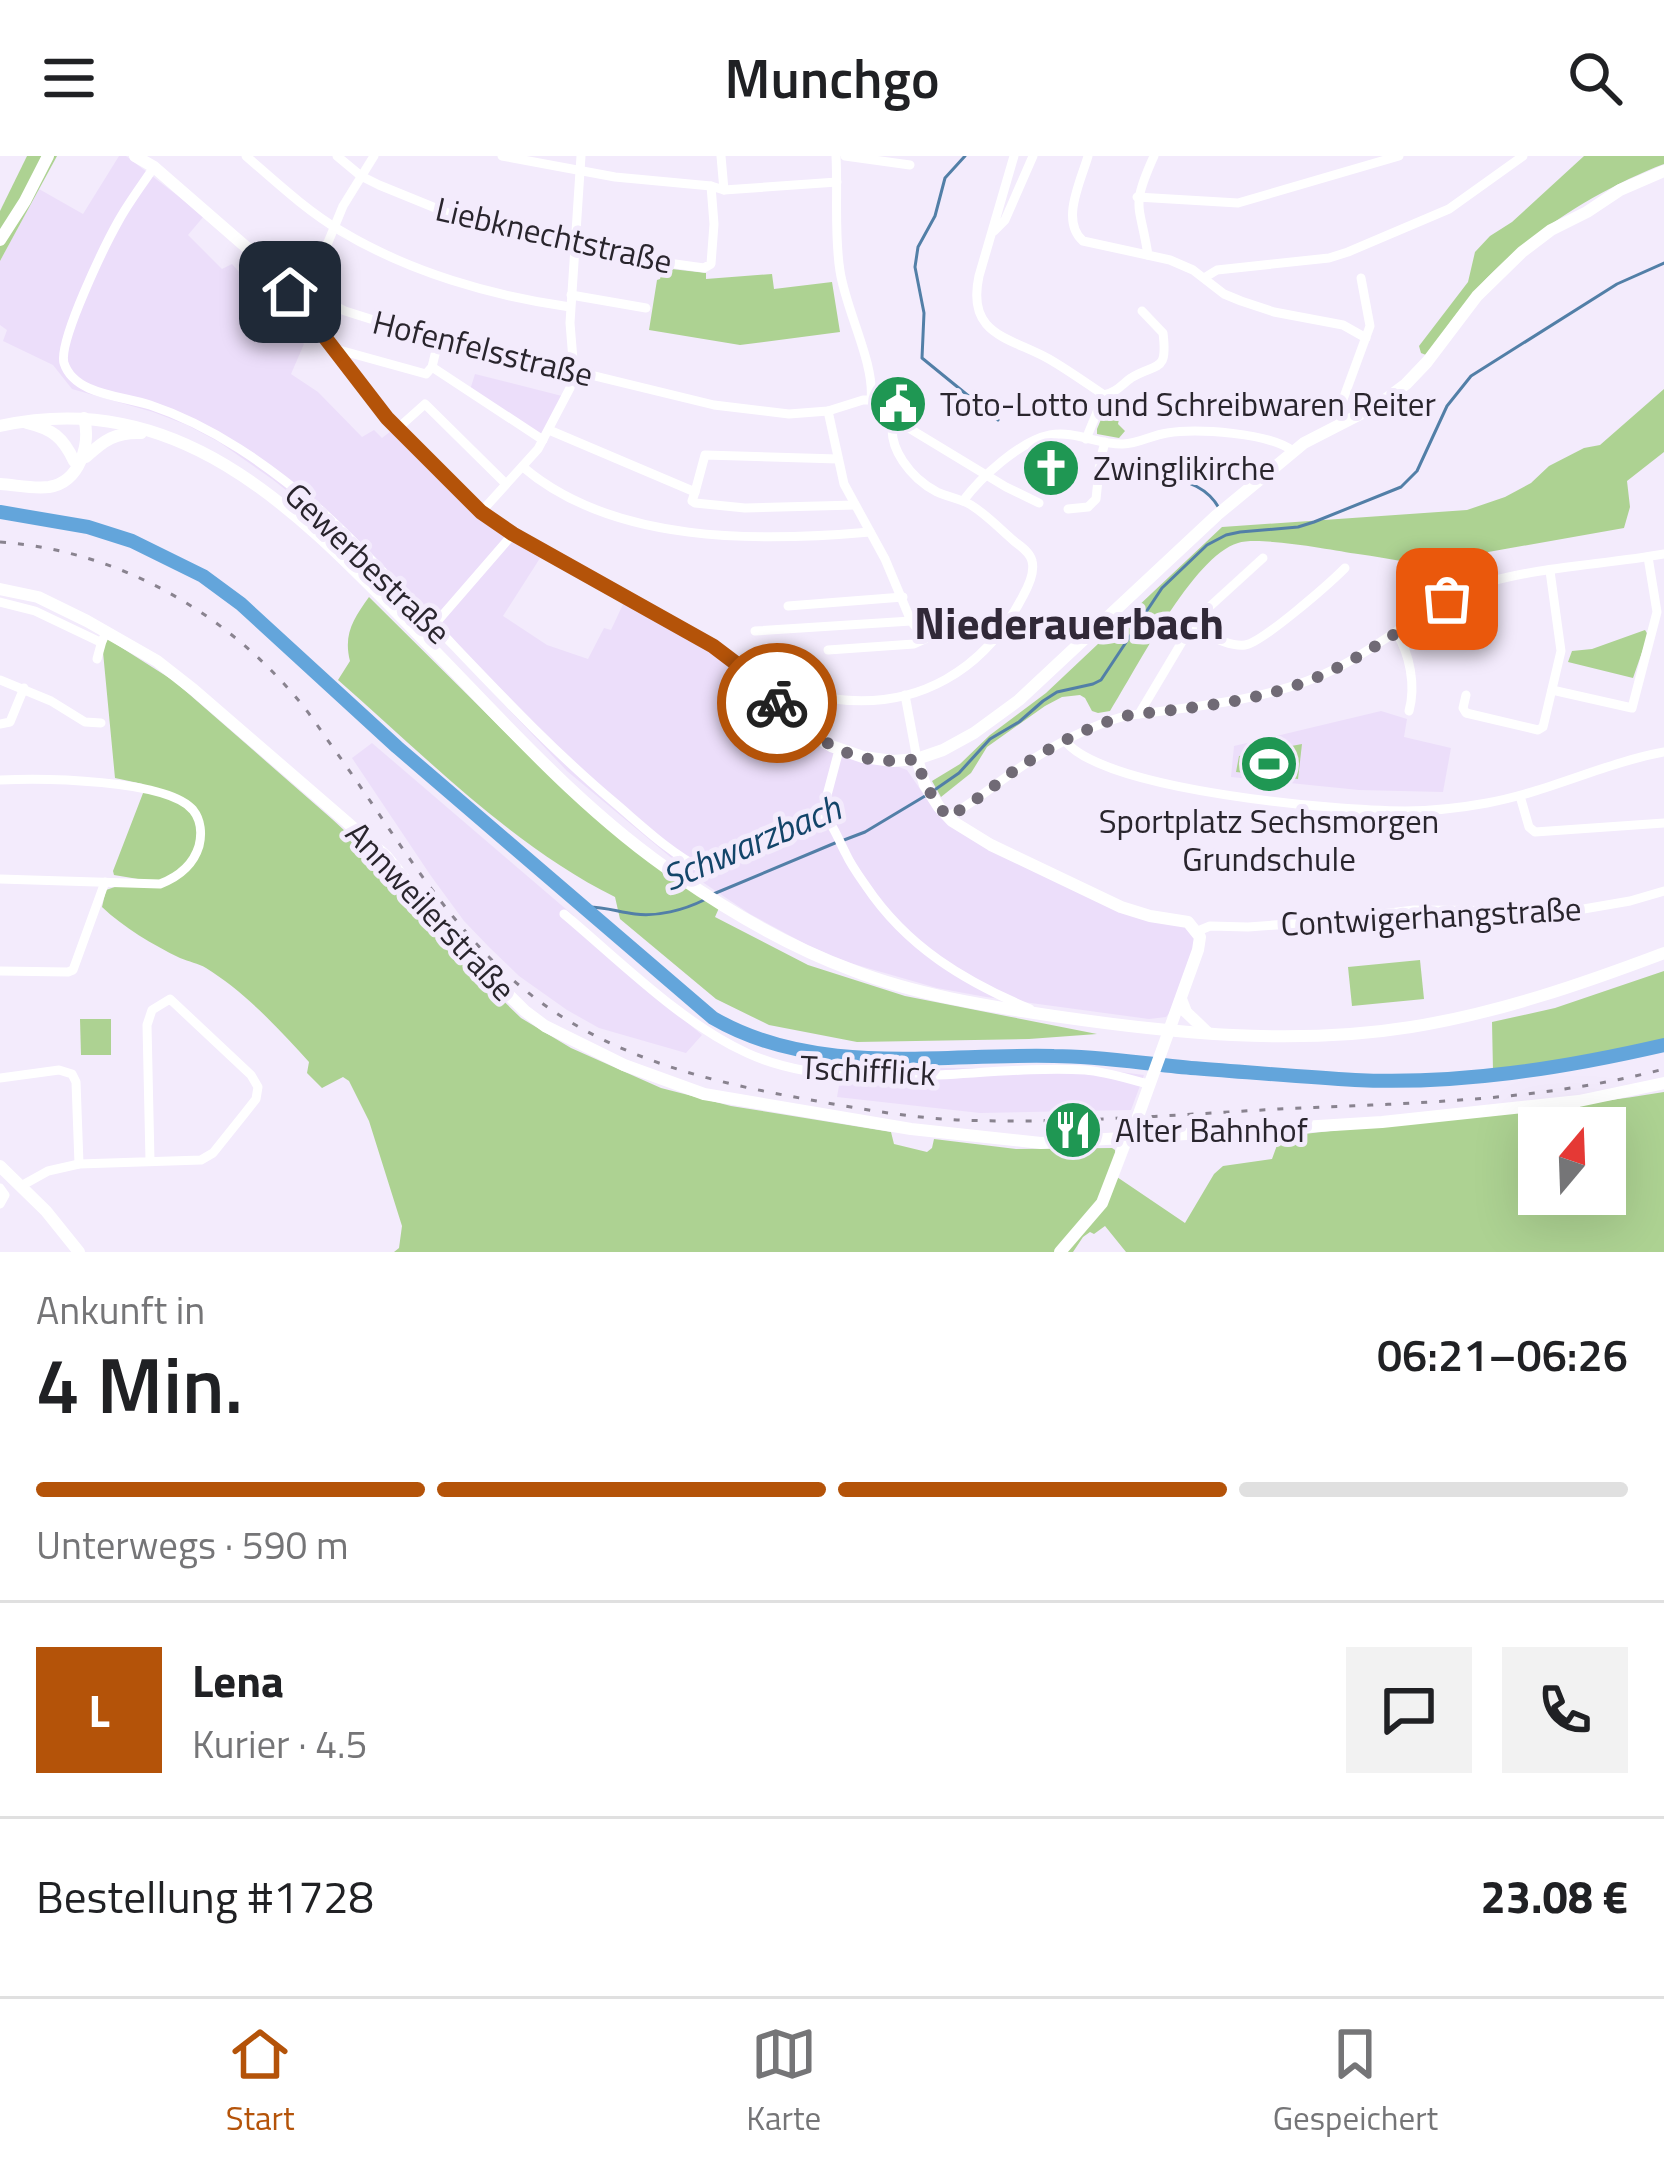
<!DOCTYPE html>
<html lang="de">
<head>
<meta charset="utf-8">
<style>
	body { margin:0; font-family:"Titillium Web",sans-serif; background:#f2f2f2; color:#202124; height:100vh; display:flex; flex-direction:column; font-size:45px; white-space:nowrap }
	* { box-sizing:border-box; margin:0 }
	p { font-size:39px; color:#757577 }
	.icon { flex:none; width:66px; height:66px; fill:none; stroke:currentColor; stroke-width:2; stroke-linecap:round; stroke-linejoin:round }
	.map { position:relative; height:1096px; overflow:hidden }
	.sheet { display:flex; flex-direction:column; background:#fff; flex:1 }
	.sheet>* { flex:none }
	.needle { width:78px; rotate:19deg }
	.tools { position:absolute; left:1518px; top:951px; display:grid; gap:24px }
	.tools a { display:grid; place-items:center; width:108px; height:108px; border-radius:0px; background:#fff; box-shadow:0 12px 48px #0002; font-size:60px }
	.pin { position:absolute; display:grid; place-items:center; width:102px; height:102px; color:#fff; margin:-51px; border-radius:24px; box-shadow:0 6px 18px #0006 }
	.courier { position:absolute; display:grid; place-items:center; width:120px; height:120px; margin:-60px; border:9px solid #b45309; border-radius:50%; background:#fff; color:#222; box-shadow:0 3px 15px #0007 }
	.overview em { font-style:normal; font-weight:600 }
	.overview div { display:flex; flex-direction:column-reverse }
	.overview { display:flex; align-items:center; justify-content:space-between; height:204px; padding:0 36px }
	h1 { font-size:78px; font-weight:600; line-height:90px }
	.bar { display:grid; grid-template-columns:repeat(4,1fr); gap:18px 12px; align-content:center; height:144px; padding:0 36px }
	.bar i { height:15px; border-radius:9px; background:#e0e0e0 }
	.bar .selected { background:#b45309 }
	.bar p { grid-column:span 4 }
	.line { display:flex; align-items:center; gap:30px; padding:0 36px; border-top:3px solid #e0e0e0 }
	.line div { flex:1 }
	.round { display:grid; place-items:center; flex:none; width:126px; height:126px; border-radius:0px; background:#f2f2f2 }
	header { display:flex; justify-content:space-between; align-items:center; height:156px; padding:0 36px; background:#fff; font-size:54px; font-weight:600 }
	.tabs { display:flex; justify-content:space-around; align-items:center; height:168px; border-top:3px solid #e0e0e0; background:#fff; font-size:33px; color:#757577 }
	.tabs a { display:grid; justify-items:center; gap:6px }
	.tabs .selected { color:#b45309 }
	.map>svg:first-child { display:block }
	.built { fill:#ecdefa }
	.green { fill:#add292; fill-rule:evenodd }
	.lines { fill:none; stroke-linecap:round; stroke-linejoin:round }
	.stream { stroke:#527fa7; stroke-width:3 }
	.river { stroke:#63a5db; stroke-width:14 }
	.street { stroke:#fff; stroke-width:9 }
	.secondary { stroke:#fff; stroke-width:12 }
	.rail { stroke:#89838f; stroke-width:3; stroke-dasharray:6 12; stroke-linecap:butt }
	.done { stroke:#706a75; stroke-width:12; stroke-dasharray:0 21.6 }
	.route { stroke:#b45309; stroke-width:15 }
	.labels { text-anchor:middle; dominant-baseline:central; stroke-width:10; stroke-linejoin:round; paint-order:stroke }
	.street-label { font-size:33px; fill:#29252d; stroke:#f3ebfc }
	.poi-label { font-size:33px; fill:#29252d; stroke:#f3ebfc; text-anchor:start }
	.water-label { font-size:36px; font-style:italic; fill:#134569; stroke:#f3ebfc }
	.district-label { font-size:45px; font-weight:bold; fill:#312938; stroke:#f3ebfc }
</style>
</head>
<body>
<header><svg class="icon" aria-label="menu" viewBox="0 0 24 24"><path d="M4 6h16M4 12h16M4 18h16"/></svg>Munchgo<svg class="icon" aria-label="search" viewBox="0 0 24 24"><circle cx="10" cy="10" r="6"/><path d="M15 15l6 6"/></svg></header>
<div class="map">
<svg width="1664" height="1096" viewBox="0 0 1664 1096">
	<rect width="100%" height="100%" fill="#f3ebfc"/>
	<g class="built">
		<polygon points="119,0 126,0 204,60 188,79 222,113 232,108 304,188 291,218 318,236 362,281 374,274 382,282 391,275 478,358 542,399 503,460 547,489 588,503 604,472 611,474 625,444 716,498 803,576 907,614 937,658 962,675 1123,756 1182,768 1194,781 1194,789 1171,855 1166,861 1149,863 986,841 937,832 850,807 809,790 750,758 692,719 567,615 367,404 320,361 272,323 219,286 187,269 153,256 72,233 53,209 3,185 7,174 0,169 0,105 39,33 83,58"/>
		<polygon points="475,218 562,240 542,280 470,234"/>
		<polygon points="1381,555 1407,563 1404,581 1451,592 1443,636 1359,634 1231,621 1234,590"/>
		<polygon points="372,587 574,760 569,766 702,879 686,897 599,872 567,854 519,820 489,791 464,765 431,720 352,602"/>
		<polygon points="842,912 1089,912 1144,919 1131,954 980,957 837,941"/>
	</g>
	<g class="green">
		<polygon points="27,0 57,0 0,105 0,55"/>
		<path d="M1584 0H1664V8C1608 29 1540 70 1497 112 1470 137 1448 170 1426 199L1421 197 1419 190 1468 126 1475 96 1490 80 1512 66Z"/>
		<polygon points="663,112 706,117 706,123 772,118 774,133 832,126 840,176 740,189 649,174 657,124 660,123"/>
		<path d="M1664 233V296L1627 325 1630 351 1624 372 1477 398 1478 408C1436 414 1400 404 1358 398 1333 394 1259 380 1238 387 1193 400 1136 514 1110 555L1098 557 1092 555 1085 542 1080 539 1062 541 1045 550 987 591 971 617 941 641 932 625 960 608 990 579 1046 537 1222 371 1467 354 1505 341 1531 327 1549 310 1584 292 1600 289Z"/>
		<polygon points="1107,249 1121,254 1118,268 1125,275 1119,282 1097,278 1097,273"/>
		<path d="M369 441 522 593 719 752 715 761 808 809 905 840 1097 878 1029 883 857 886 769 869 716 843 620 763 615 741C512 690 424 599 338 524L350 505C343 478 354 462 369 441Z"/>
		<polygon points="1645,474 1648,479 1633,522 1568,506 1572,495 1592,493"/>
		<path d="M108 483 174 525 332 663 400 726 452 795 521 862 571 892 661 932 731 950 891 976 894 988 927 996 932 992 934 983 1016 993 1112 992 1115 994 1117 1021 1185 1067 1214 1018 1223 1010 1272 1003 1280 981C1408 964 1537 957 1664 936V1096H1126L1105 1070 1094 1078 1090 1076 1083 1081 1073 1096H394L399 1092 402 1070 369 965 349 925 343 921 322 932 307 917 309 906C279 873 245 836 206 812 198 807 189 806 180 802 153 789 123 771 102 751L106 734 138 723 114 719 113 715 145 632 143 628 115 622 103 496 105 484ZM1539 972H1605V1038H1539Z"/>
		<polygon points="1302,588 1298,623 1236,616 1239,600"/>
		<polygon points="1420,804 1424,843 1352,850 1348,811"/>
		<polygon points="1664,815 1664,884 1533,912 1493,915 1492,866 1555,852"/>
		<polygon points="80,863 111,863 111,899 81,899"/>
	</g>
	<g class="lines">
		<g class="stream">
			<polyline points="965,0 945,22 935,60 918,91 915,111 924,157 922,202 998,264"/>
			<path d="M1160 318C1184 325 1206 329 1219 352"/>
			<polyline points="933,635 959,617 990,583 1019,566 1043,545 1057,536 1093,528 1101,524 1162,432 1207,389 1226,379 1240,376 1298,371 1314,366 1401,331 1417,315 1447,250 1471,220 1617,128 1664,107"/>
			<polyline points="844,684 865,676 925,640"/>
			<polyline points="711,739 835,687"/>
			<path d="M585 751C603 750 618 756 635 758 657 761 684 754 704 744"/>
		</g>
		<path class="river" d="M0 356 88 371 132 385 203 420 241 448 397 591 713 862C816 922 941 897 1054 900 1100 900 1145 908 1191 912 1246 916 1301 921 1355 924 1459 929 1564 912 1664 889"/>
		<g class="street">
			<path d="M246 0C276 26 307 55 341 75 409 116 492 140 570 151"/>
			<polyline points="337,0 361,20 379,29 460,62 632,102 704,112 711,108 714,68 711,30"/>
			<polyline points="502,0 615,21 711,30 724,34 837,26"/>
			<polyline points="721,0 724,34"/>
			<path d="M836 0C838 38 834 78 840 115 846 155 875 207 871 244"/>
			<polyline points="845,0 910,9"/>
			<path d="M1014 0 979 120C966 179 1009 181 1049 203 1068 214 1086 227 1104 239"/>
			<path d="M1088 0C1081 25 1060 65 1083 85L1170 104 1193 114 1224 138 1241 145 1274 156 1343 169 1366 182"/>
			<path d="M154 11C142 29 129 46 119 64 106 87 58 185 64 207 74 239 123 240 150 249 213 270 269 310 319 353 351 381 379 412 409 443 476 512 541 585 615 647 642 670 670 697 702 713L721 710 815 670 822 658 839 594"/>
			<polyline points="1137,41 1238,47 1399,0"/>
			<polyline points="994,75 1005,64 1033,0"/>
			<path d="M1148 99C1140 47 1130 53 1154 0"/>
			<polyline points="1204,122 1217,114 1329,102 1348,96 1449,53 1523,0"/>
			<polyline points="308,135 343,50 374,0"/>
			<polyline points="290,136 302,133 345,155 402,173 714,249 789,258 828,255 863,244 871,244"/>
			<polyline points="571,139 646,152"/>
			<polyline points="332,192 426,218 432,211 439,182"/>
			<polyline points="432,211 543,284"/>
			<path d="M1104 239C1117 236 1121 229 1131 222 1157 206 1168 218 1163 177L1142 155"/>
			<polyline points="871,244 882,249 907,271 1006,331 1039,347"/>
			<polyline points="1341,267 1341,249 1370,170 1361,122"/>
			<polyline points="397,273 425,248 506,328"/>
			<polyline points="549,274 695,336 692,345 695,347 745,352 855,349"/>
			<polyline points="1086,283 1104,239"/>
			<path d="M523 311C613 388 759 386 870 376"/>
			<polyline points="695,336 705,299 838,303"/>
			<path d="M963 345C981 321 1020 285 1050 279 1074 274 1099 289 1123 288 1138 288 1152 279 1167 277 1197 272 1270 277 1293 295"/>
			<polyline points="1068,353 1088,351 1096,343 1100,305 1105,286"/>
			<polyline points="481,356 538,293 570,232 574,216 570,167 581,0"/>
			<polyline points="0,446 35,455 98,485 102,485 107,475"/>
			<polyline points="788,450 903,441"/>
			<polyline points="434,469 513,378"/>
			<path d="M1190 471C1205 477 1228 491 1245 489 1262 487 1330 427 1345 412"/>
			<polyline points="755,475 911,465"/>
			<path d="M1396 476C1410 498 1416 530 1409 555"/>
			<polyline points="828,494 914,488 925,483 911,465 885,403 844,328 828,255"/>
			<polyline points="97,503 102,485"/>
			<polyline points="0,524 51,545 85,566 101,567"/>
			<polyline points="1552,534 1632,552 1657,456 1648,401"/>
			<polyline points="905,539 917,603"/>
			<polyline points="1466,539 1463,552 1466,557 1538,574 1543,571 1561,495 1550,415"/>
			<path d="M773 543C795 529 811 540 834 543 918 554 985 514 1023 440 1028 431 1035 416 1032 405 1030 396 1020 390 1014 385 1000 373 987 359 971 349 961 343 948 341 937 336 912 323 885 291 894 262"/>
			<polyline points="1139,558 1195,464 1263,402"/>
			<polyline points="0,568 10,566 24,532"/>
			<path d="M1066 586C1108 635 1337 655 1405 655 1432 655 1460 652 1487 647 1548 636 1604 607 1664 596"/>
			<path d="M0 624C40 622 167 623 193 654 201 664 202 678 199 690 193 710 178 721 160 728L0 723"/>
			<polyline points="1520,640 1529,671 1535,676 1664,667"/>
			<path d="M822 658C834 669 838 683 846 698 851 709 859 720 866 730 907 791 964 825 1030 853"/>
			<path d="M947 661C971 649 990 632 1012 617 1045 594 1086 571 1125 560 1197 550 1273 545 1339 511 1388 486 1430 445 1482 428 1541 410 1604 409 1664 398"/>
			<path d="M564 758C619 804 681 867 747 897 845 942 980 908 1085 914 1107 916 1128 923 1149 928"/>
			<polyline points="1198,775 1210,770 1248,771 1316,766 1414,754 1572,755 1630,745 1664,735"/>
			<polyline points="0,815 68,816 73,814 105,726"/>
			<polyline points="0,922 59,914 72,918 76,926 79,1008"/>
			<polyline points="21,1030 48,1015 79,1008 201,1004 213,997 245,957 256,943 258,931 251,919 170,843 152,854 147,869 150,1005"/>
			<polyline points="0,1032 5,1039 0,1048"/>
		</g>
		<g class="secondary">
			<polyline points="135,0 154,11 269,111 387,262 481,356 513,378 713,490 742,512 810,577 831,590 863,601 893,605 917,603 943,594 974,577 1019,544 1217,359 1304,287 1378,249 1406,228 1427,206 1477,140 1522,96 1551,74 1587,56 1620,34 1664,15"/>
			<polyline points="0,84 25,45 48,0"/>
			<path d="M27 267C52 273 63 281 74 305"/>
			<path d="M0 270C183 230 300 358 417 477 499 560 580 654 678 720 733 758 790 791 852 814 916 839 987 850 1054 860 1171 877 1293 890 1411 871 1498 857 1582 828 1664 797"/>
			<path d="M86 301C104 284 116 276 141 277"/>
			<path d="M0 328C16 329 33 333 49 331 80 326 91 288 84 262"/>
			<polyline points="0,433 38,441 87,465 157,505 194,534 386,700 457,788 525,855 545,870 624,909 704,938 911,973 1041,987 1382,966 1579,945 1664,927"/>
			<polyline points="917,603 925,629 939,651 952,665 991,689 1121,751 1150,760 1188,766 1200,781 1198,794 1131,980"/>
			<polyline points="1181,843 1186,856 1207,876"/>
			<polyline points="0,1010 46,1055 79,1096"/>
			<polyline points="1060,1096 1102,1047 1127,982"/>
		</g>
		<path class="rail" d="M0 386C115 394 220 453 294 539 309 556 321 575 334 593 392 673 443 765 520 830 597 895 692 922 789 940 844 950 901 961 957 964 1064 968 1172 959 1279 953 1408 947 1538 946 1664 913"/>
	</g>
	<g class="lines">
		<path class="done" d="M777 547C822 588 854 612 917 603L925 629 947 661C971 649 990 633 1011 617 1045 594 1085 571 1125 560 1183 552 1244 548 1300 528 1353 509 1400 474 1447 443"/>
		<polyline class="route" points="290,136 387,262 481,356 513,378 713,490 742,512 777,547"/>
	</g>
	<defs>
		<symbol id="civic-disc" viewBox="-11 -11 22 22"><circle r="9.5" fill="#1f9753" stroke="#f3ebfc"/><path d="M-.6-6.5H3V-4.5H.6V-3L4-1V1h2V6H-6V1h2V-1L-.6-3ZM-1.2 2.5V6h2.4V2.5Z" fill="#fff"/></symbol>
		<symbol id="church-disc" viewBox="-11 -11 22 22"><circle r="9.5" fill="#1f9753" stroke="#f3ebfc"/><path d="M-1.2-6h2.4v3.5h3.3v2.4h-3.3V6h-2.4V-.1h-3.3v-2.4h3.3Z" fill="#fff"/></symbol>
		<symbol id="stadium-disc" viewBox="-11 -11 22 22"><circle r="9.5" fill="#1f9753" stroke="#f3ebfc"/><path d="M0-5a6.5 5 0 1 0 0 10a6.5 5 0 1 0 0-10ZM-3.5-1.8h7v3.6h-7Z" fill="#fff"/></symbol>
		<symbol id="restaurant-disc" viewBox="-11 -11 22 22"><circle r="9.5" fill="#1f9753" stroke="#f3ebfc"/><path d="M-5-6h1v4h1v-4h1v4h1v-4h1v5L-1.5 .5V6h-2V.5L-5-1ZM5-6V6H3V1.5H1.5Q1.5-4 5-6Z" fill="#fff"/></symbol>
	</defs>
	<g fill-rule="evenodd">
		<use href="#civic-disc" x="865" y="215" width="66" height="66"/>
		<use href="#church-disc" x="1018" y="279" width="66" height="66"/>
		<use href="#stadium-disc" x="1236" y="575" width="66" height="66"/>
		<use href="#restaurant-disc" x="1040" y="941" width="66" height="66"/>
	</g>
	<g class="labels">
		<g class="street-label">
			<text transform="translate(554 79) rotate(13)">Liebknechtstraße</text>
			<text transform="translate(483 192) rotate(14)">Hofenfelsstraße</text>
			<text transform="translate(368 407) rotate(44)">Gewerbestraße</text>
			<text transform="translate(431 755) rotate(47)">Annweilerstraße</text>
			<text transform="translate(1431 760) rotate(-3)">Contwigerhangstraße</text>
			<text transform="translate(868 914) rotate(3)">Tschifflick</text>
		</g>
		<g class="poi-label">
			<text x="940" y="248">Toto-Lotto und Schreibwaren Reiter</text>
			<text x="1093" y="312">Zwinglikirche</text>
			<text x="1269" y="665" text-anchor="middle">Sportplatz Sechsmorgen<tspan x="1269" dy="38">Grundschule</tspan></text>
			<text x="1115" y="974">Alter Bahnhof</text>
		</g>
		<g class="water-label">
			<text transform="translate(751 686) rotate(-23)">Schwarzbach</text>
		</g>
		<g class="district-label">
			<text x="1069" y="466">Niederauerbach</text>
		</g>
	</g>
</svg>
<div class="tools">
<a><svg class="needle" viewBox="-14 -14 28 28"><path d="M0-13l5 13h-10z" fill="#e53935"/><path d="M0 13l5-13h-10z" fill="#757577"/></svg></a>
</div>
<div class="pin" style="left:1447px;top:443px;background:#ea580c"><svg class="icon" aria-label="bag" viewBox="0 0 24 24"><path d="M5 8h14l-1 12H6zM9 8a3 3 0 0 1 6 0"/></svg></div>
<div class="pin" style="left:290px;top:136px;background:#1f2937"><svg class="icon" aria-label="home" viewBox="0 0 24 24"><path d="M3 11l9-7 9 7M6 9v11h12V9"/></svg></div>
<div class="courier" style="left:777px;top:547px"><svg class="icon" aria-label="bike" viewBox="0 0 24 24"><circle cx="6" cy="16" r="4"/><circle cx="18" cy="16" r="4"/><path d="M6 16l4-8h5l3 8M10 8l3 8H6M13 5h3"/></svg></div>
</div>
<section class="sheet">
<div class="overview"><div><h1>4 Min.</h1><p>Ankunft in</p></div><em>06:21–06:26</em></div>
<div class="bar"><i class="selected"></i><i class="selected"></i><i class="selected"></i><i></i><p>Unterwegs · 590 m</p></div>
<div class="line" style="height:216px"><b class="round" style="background:#b45309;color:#fff">L</b><div><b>Lena</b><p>Kurier · 4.5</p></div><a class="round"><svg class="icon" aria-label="chat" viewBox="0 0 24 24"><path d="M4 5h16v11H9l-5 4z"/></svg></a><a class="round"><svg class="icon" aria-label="phone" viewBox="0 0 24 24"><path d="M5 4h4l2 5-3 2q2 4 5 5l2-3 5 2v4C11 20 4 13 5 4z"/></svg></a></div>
<div class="line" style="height:156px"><div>Bestellung #1728</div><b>23.08 €</b></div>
</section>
<nav class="tabs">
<a class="selected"><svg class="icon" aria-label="home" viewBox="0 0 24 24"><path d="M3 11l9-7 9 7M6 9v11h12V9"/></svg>Start</a>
<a><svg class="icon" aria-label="map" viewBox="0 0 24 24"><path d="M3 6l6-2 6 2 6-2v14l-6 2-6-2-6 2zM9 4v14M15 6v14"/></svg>Karte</a>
<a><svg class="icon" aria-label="saved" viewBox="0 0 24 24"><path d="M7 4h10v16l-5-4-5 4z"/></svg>Gespeichert</a>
</nav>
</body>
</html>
